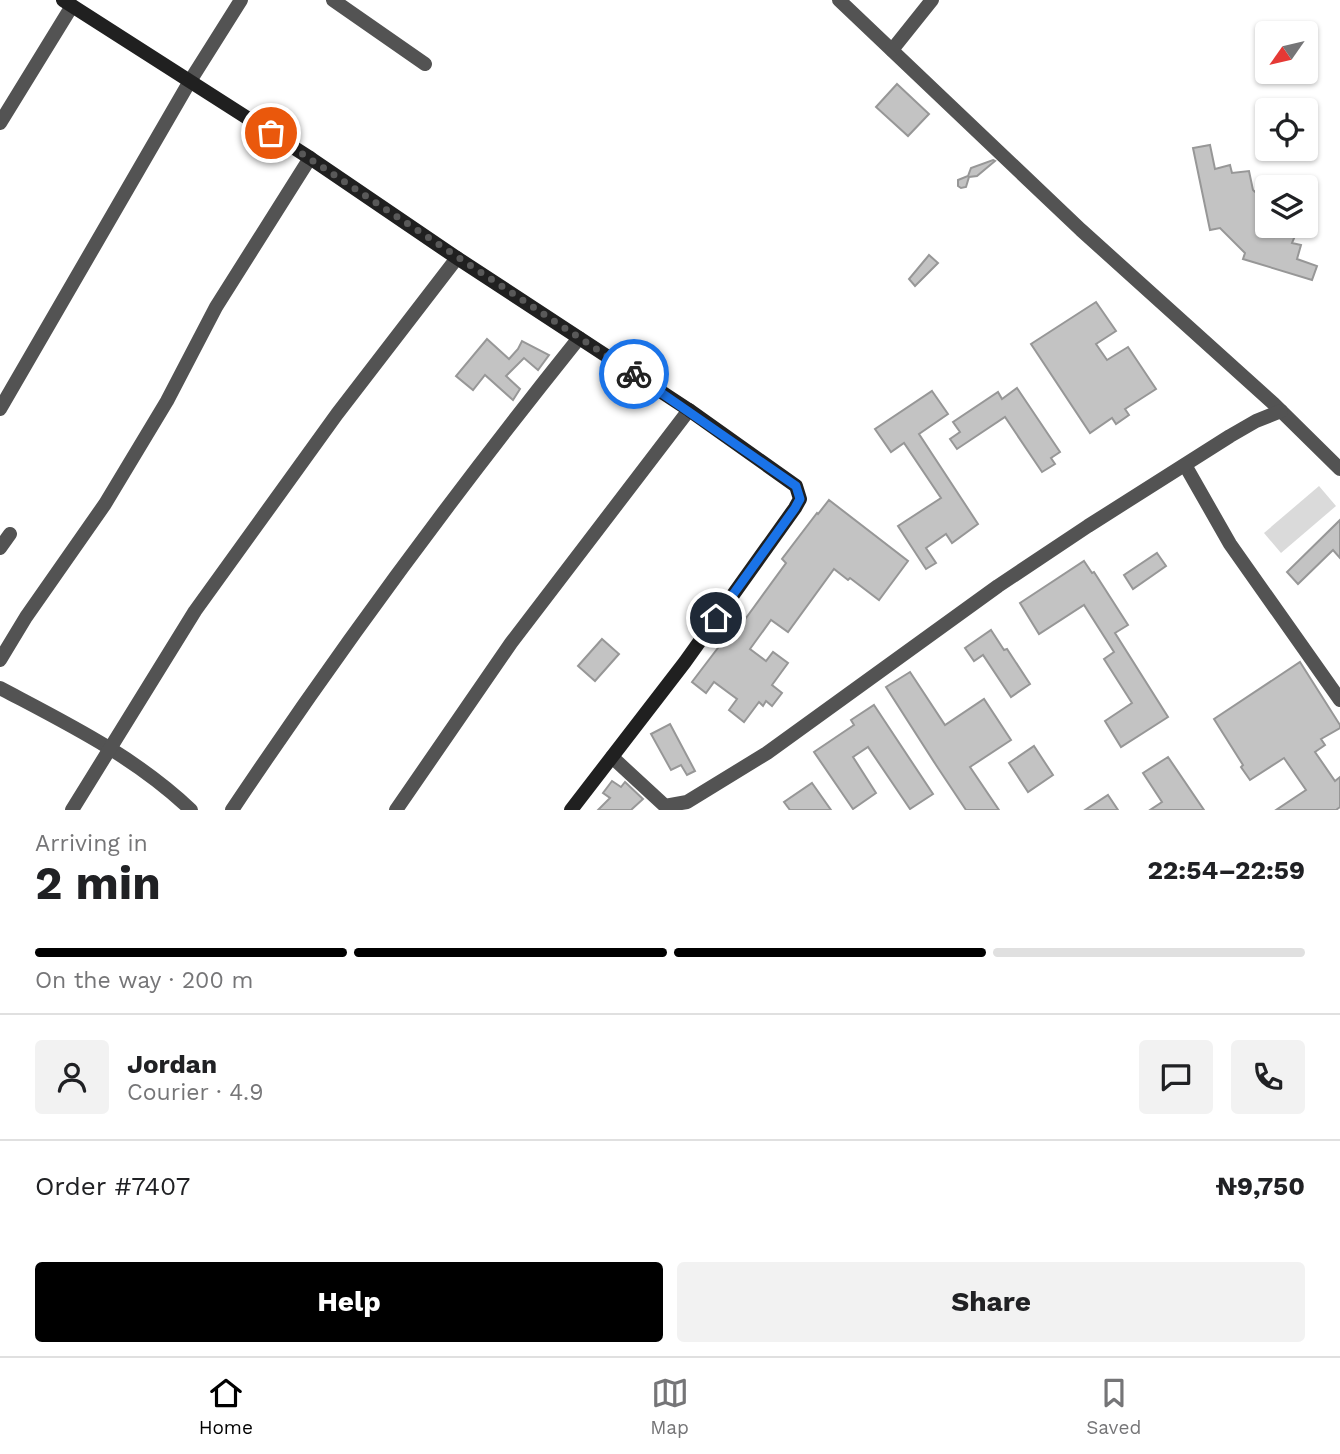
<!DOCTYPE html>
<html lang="en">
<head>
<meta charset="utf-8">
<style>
	body { margin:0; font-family:"Work Sans",sans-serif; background:#f2f2f2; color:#202124; height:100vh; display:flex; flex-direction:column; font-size:26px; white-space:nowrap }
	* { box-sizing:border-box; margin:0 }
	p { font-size:23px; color:#757577 }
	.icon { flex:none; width:38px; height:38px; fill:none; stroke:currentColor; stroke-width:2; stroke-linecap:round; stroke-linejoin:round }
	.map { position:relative; height:810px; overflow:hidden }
	.sheet { display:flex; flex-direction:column; background:#fff; flex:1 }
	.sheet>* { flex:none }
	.needle { width:46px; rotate:236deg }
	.buttons { position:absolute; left:1255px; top:21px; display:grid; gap:14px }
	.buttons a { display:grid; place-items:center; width:63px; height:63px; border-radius:7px; background:#fff; box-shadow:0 2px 5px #0004; font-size:35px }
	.pin { position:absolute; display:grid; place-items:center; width:60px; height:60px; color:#fff; margin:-30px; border:4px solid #fff; border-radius:50%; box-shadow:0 2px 7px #0007 }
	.courier { position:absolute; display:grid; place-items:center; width:70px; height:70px; margin:-35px; border:5px solid #1a73e8; border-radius:50%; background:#fff; color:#222; box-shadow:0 2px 9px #0007 }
	.overview em { font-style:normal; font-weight:700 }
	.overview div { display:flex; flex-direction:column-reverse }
	.overview { display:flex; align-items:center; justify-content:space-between; height:119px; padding:0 35px }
	h1 { font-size:46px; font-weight:700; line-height:52px }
	.bar { display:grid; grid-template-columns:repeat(4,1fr); gap:10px 7px; align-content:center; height:84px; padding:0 35px }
	.bar i { height:9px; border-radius:5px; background:#e0e0e0 }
	.bar .active { background:#000 }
	.bar p { grid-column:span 4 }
	.line { display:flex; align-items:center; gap:18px; padding:0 35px; border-top:2px solid #e0e0e0 }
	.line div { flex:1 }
	.round { display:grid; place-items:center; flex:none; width:74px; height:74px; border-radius:7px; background:#f2f2f2 }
	.primary-button { display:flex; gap:14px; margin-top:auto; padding:14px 35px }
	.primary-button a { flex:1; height:80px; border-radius:7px; background:#000; color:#fff; font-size:28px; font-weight:700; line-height:80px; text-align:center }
	.primary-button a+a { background:#f2f2f2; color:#202124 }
	.tab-bar { display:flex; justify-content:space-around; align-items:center; height:98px; border-top:2px solid #e0e0e0; background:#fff; font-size:19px; color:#757577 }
	.tab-bar a { display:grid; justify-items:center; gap:4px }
	.tab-bar .active { color:#000 }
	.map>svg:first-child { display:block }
	.green { fill:#dadada }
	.building { fill:#c3c3c3; stroke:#979797; stroke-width:2 }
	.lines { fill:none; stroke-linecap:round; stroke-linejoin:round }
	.minor { stroke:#535353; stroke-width:14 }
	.secondary { stroke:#202020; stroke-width:14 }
	.done { stroke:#595959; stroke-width:7; stroke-dasharray:0 12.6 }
	.route { stroke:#1a73e8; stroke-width:9 }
</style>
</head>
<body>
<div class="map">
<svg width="1340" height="810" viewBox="0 0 1340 810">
	<rect width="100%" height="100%" fill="#fff"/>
	<polygon class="green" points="1319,486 1336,506 1281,553 1264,533"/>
	<g class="building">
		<polygon points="897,84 929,114 908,136 876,107"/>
		<polygon points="1210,145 1215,169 1230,165 1232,173 1249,171 1253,190 1267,203 1267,226 1299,226 1292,243 1301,245 1297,259 1317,266 1312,280 1243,259 1245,253 1220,228 1210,230 1193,148"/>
		<polygon points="993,160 995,161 977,176 969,177 966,187 961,188 958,186 958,180 968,176 971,168"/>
		<polygon points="929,255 938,263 915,286 909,279"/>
		<polygon points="1096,302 1116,331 1096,344 1107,360 1128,347 1156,389 1125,409 1129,415 1116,424 1112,418 1090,433 1031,344"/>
		<polygon points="487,339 509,359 518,349 522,341 549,355 538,370 524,358 506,376 520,389 513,400 485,375 473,390 456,376"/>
		<polygon points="1017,388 1060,452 1051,458 1055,464 1042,472 1005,417 957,449 950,439 960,432 953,422 998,392 1002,399"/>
		<polygon points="932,391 948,414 919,434 978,524 952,543 946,534 926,548 936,563 926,569 898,526 941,498 904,443 891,452 875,429"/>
		<polygon points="829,500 908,561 879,600 850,578 848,580 834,569 788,632 771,620 750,649 766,661 773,652 788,663 772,685 782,693 772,706 766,701 763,706 759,702 744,722 729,710 737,699 714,682 706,693 692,682 743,615 746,618 786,563 782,559 817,513 818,514"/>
		<polygon points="1340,520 1340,558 1333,550 1298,584 1287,572"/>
		<polygon points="1157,553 1166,566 1133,589 1124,575"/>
		<polygon points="1084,561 1092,573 1094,572 1128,625 1115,633 1168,717 1121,747 1105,721 1132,703 1104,659 1114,652 1084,605 1039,634 1020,603"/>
		<polygon points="991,630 1004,650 1007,649 1030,684 1011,697 983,655 974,661 965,648"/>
		<polygon points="602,639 619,654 595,681 578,666"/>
		<polygon points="1300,662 1340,725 1340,728 1321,739 1325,745 1315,752 1335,781 1340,777 1340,807 1336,810 1276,810 1306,790 1284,758 1250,780 1241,767 1243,765 1214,719"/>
		<polygon points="910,672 945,725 984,699 1011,740 970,767 999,810 966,810 936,765 886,687"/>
		<polygon points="874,705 933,794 910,809 868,747 853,757 876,793 853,809 814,752 854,725 851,720"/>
		<polygon points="670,724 695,771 687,775 681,765 671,770 651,734"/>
		<polygon points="1034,746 1053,775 1028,792 1009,763"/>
		<polygon points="1168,757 1204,810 1150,810 1162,802 1143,773"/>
		<polygon points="612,781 621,787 625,782 643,799 631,810 598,810 610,798 603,793"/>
		<polygon points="812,783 831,810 790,810 784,802"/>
		<polygon points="1108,795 1118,810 1085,810"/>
	</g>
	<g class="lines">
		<g class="minor">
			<polyline points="333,0 425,64"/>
			<polyline points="839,0 1081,230 1274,404 1340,469"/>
			<polyline points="892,50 932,0"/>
			<polyline points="0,123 72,6"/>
			<polyline points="0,409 190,81 241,0"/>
			<polyline points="1185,465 1230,544 1340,700"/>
			<polyline points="0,548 10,534"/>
			<polyline points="0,660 26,617 105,504 167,401 216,307 310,158"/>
			<path d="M0 688C68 724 134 756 191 810"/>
			<polyline points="612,757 665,806 687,802 767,753 998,586 1088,526 1230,436 1256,421 1281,411"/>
			<polyline points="72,810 195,611 337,414 457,258"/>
			<path d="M232 810C341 647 457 490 579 338"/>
			<polyline points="396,810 511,643 689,410"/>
		</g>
		<polyline class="secondary" points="63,0 310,158 457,258 689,410 796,486 800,499 795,508 685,662 571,810"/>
	</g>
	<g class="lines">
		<polyline class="done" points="271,133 634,374"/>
		<polyline class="route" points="634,374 796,486 800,499 795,508 716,618"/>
	</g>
</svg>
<div class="buttons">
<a><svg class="needle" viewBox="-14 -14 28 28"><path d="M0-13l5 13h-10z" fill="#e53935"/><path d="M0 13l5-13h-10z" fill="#757577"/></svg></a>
<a><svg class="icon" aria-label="locate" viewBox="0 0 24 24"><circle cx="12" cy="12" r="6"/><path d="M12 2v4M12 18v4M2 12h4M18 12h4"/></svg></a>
<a><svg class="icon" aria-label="layers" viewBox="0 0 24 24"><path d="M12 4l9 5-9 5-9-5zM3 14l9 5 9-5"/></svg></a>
</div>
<div class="pin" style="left:271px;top:133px;background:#ea580c"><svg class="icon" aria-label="bag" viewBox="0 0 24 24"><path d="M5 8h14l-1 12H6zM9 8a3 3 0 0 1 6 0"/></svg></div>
<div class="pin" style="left:716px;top:618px;background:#1f2937"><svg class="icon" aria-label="home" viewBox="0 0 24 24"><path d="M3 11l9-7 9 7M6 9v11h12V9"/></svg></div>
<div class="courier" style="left:634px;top:374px"><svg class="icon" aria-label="bike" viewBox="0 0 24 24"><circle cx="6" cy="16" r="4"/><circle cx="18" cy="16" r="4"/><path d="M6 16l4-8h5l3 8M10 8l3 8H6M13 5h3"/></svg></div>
</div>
<section class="sheet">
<div class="overview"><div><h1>2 min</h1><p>Arriving in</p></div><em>22:54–22:59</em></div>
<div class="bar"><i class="active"></i><i class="active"></i><i class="active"></i><i></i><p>On the way · 200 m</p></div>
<div class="line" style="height:126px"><a class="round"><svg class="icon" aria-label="person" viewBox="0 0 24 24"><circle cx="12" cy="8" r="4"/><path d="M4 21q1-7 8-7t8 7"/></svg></a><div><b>Jordan</b><p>Courier · 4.9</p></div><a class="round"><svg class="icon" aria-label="chat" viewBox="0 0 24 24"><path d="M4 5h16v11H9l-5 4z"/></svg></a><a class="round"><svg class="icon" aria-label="phone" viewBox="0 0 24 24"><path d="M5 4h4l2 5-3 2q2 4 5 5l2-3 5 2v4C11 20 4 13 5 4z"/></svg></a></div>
<div class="line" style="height:91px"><div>Order #7407</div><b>₦9,750</b></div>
<div class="primary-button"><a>Help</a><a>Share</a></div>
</section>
<nav class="tab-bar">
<a class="active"><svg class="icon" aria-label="home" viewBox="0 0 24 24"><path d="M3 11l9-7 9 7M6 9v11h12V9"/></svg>Home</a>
<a><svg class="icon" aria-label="map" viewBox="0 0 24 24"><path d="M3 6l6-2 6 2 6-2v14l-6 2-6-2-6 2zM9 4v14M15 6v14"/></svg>Map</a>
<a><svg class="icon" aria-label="saved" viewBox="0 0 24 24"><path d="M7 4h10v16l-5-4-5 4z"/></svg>Saved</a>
</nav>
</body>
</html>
